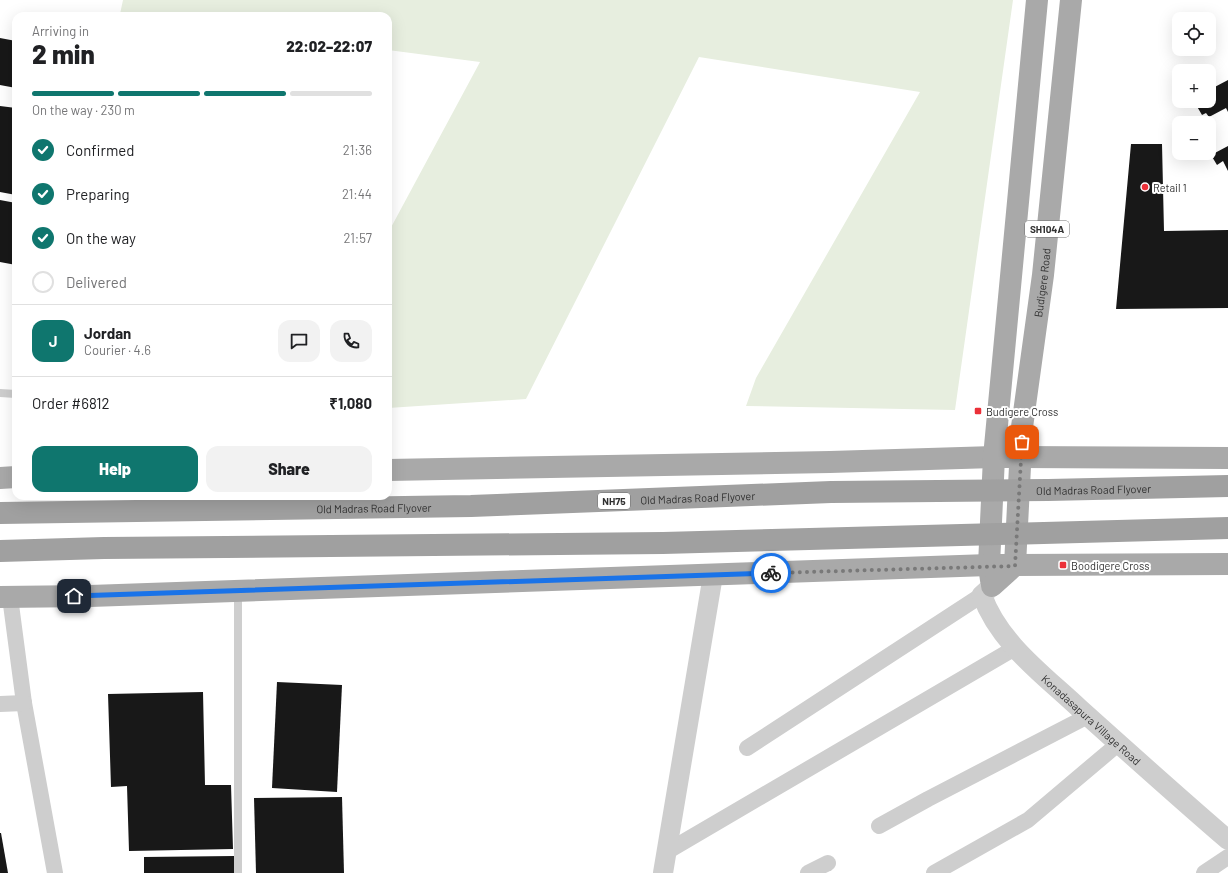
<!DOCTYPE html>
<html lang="en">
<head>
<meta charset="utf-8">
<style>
	body { margin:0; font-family:Barlow,sans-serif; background:#f2f2f2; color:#202124; height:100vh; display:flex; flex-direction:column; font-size:15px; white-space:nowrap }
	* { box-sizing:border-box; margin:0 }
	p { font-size:13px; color:#757577 }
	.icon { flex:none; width:22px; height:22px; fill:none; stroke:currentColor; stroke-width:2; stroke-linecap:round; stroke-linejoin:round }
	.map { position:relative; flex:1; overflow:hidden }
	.details { position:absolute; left:12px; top:12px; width:380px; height:488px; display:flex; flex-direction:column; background:#fff; border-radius:12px; box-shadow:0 4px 16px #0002 }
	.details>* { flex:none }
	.buttons { position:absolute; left:1172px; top:12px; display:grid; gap:8px }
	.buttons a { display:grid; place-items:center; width:44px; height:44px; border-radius:8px; background:#fff; box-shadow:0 4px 16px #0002; font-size:20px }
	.pin { position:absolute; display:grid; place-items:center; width:34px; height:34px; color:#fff; margin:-17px; border-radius:8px; box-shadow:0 2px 6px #0006 }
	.courier { position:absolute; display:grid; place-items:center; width:40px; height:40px; margin:-20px; border:3px solid #1a73e8; border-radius:50%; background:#fff; color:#222; box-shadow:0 1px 5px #0007 }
	.overview em { font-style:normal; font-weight:800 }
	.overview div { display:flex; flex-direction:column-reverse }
	.overview { display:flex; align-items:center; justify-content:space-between; height:68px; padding:0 20px }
	h1 { font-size:26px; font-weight:800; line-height:30px }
	.bar { display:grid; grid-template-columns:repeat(4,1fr); gap:6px 4px; align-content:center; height:48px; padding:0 20px }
	.bar i { height:5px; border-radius:3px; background:#e0e0e0 }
	.bar .on { background:#0f766e }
	.bar p { grid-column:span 4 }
	.line { display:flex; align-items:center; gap:10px; padding:0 20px; border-top:1px solid #e0e0e0 }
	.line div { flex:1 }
	.round { display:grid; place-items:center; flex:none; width:42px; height:42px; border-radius:12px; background:#f2f2f2 }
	ol { padding:0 20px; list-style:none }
	li { display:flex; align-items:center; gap:12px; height:44px }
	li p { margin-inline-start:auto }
	li .icon { padding:4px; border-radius:50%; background:#0f766e; color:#fff; stroke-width:4 }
	li:last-child { color:#757577 }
	li i { width:22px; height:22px; border:2px solid #e0e0e0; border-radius:50% }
	.action { display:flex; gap:8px; margin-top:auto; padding:8px 20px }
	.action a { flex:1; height:46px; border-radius:12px; background:#0f766e; color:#fff; font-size:16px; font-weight:800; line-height:46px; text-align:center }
	.action a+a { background:#f2f2f2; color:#202124 }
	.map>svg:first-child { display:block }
	.green { fill:#e7eedf }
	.building { fill:#181818 }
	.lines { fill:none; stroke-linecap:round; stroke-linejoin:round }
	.service { stroke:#cecece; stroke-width:8 }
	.minor { stroke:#cecece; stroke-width:16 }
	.tertiary { stroke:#cecece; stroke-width:20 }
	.primary { stroke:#a9a9a9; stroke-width:22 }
	.trunk-bridge { stroke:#a0a0a0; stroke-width:22 }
	.done { stroke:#797979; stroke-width:4; stroke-dasharray:0 7.2 }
	.route { stroke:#1a73e8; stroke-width:5 }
	.poi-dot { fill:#eb3038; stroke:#fff; stroke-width:1.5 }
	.labels { text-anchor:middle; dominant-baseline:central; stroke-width:4; stroke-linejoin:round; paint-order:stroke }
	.shield { fill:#fff; stroke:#6f6f6f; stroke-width:1 }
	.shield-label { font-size:10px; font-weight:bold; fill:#313131 }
	.poi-label { font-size:11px; fill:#313131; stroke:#fff; text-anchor:start }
	.street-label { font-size:11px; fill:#313131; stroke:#fff }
</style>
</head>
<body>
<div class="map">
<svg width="1228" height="873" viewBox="0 0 1228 873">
	<rect width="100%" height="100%" fill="#fff"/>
	<polygon class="green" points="123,0 1013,0 955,410 746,406 756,378 920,92 699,57 526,399 388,408 388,233 480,62 388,50 388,16 135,16 120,14"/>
	<g class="building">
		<polygon points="0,38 16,41 16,88 0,85"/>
		<polygon points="1228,80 1228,112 1226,108 1209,117 1206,113 1202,115 1195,103 1209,101 1209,90"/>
		<polygon points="0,106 16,108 16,195 0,192"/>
		<polygon points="1131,144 1162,144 1164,231 1228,230 1228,308 1116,309"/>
		<polygon points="1228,146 1228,171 1223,161 1217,165 1211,155"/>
		<polygon points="0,200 16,203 16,265 0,262"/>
		<polygon points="277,682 342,685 337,792 272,788"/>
		<polygon points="203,692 205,785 231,785 233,849 129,851 127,786 111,787 108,694"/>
		<polygon points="342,797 344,873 256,873 254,798"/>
		<polygon points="0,833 1,833 8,873 0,873"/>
		<polygon points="234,856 234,873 144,873 144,857"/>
	</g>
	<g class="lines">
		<g class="service">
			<polyline points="0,393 16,394"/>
			<polyline points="238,873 238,592"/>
		</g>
		<g class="minor">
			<polyline points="10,597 24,703 55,873"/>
			<polyline points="0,704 24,703"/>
			<polyline points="747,748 982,595"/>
			<polyline points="879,826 928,799 1088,716"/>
			<polyline points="668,851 1015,648"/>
			<polyline points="808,873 828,863"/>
			<polyline points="934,873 1028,820 1118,744"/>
			<polyline points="1204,873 1228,857"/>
		</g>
		<g class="tertiary">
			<path id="s1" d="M992 586 982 595C999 643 1044 675 1080 709 1129 753 1178 797 1228 840"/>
			<polyline points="663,873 713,575"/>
		</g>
		<g class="primary">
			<polyline points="388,470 830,462 994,457 1228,458"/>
			<polyline points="0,478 16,477"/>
			<polyline points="991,580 989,565 994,457 1037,0"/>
			<path id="s2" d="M992 586 1015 565 1022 427 1043 275 1071 0"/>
			<polyline points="0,597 90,596 989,565 1228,564"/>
		</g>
		<g class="trunk-bridge">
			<path id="s3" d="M0 513 471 506 831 492 1048 490 1228 486"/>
			<polyline points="0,551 104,548 663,543 1228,528"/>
		</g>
	</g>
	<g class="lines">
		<polyline class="done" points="771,573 1015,566 1022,442"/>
		<polyline class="route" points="74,596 771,573"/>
	</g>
	<g class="poi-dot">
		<circle cx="1145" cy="187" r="4"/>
		<rect x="974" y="407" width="8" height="8" rx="2"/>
		<rect x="1059" y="561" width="8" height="8" rx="2"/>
	</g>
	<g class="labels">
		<g class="shield">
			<rect x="1025" y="221" width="44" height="16" rx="3"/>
			<rect x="598" y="493" width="32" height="16" rx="3"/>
		</g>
		<g class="shield-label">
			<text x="1047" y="229">SH104A</text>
			<text x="614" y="501">NH75</text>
		</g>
		<g class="poi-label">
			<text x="1153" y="187">Retail 1</text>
			<text x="986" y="411">Budigere Cross</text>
			<text x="1071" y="565">Boodigere Cross</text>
		</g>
		<g class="street-label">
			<text stroke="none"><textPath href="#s2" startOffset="315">Budigere Road</textPath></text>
			<text stroke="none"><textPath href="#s3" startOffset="1094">Old Madras Road Flyover</textPath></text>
			<text stroke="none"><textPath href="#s3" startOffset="698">Old Madras Road Flyover</textPath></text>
			<text stroke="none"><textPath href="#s3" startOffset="374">Old Madras Road Flyover</textPath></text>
			<text stroke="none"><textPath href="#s1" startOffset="181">Konadasapura Village Road</textPath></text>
		</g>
	</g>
</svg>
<div class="buttons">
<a><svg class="icon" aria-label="locate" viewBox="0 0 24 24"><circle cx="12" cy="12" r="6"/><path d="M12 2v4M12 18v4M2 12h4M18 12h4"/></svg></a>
<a>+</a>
<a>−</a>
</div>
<div class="pin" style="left:1022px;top:442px;background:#ea580c"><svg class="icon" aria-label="bag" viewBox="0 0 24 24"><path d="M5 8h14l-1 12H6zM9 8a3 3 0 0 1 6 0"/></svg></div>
<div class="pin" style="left:74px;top:596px;background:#1f2937"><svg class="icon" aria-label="home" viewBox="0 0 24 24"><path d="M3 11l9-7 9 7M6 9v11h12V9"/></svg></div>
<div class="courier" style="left:771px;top:573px"><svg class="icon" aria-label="bike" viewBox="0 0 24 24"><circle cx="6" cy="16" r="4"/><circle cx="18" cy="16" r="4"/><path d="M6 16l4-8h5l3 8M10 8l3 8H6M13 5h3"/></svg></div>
<section class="details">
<div class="overview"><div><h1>2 min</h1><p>Arriving in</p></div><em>22:02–22:07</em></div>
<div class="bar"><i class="on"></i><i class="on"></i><i class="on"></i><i></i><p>On the way · 230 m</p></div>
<ol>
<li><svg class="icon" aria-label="check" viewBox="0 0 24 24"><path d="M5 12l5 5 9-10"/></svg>Confirmed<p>21:36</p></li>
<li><svg class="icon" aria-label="check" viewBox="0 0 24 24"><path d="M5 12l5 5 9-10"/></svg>Preparing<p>21:44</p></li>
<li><svg class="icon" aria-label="check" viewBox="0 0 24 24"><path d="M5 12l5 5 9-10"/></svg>On the way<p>21:57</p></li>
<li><i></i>Delivered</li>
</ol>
<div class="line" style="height:72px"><b class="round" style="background:#0f766e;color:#fff">J</b><div><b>Jordan</b><p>Courier · 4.6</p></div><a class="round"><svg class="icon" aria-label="chat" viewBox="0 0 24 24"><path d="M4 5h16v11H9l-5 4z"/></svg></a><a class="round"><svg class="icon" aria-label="phone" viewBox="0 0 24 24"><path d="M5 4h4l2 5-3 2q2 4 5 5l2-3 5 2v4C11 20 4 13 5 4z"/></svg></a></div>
<div class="line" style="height:52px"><div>Order #6812</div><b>₹1,080</b></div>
<div class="action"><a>Help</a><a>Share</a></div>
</section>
</div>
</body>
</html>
